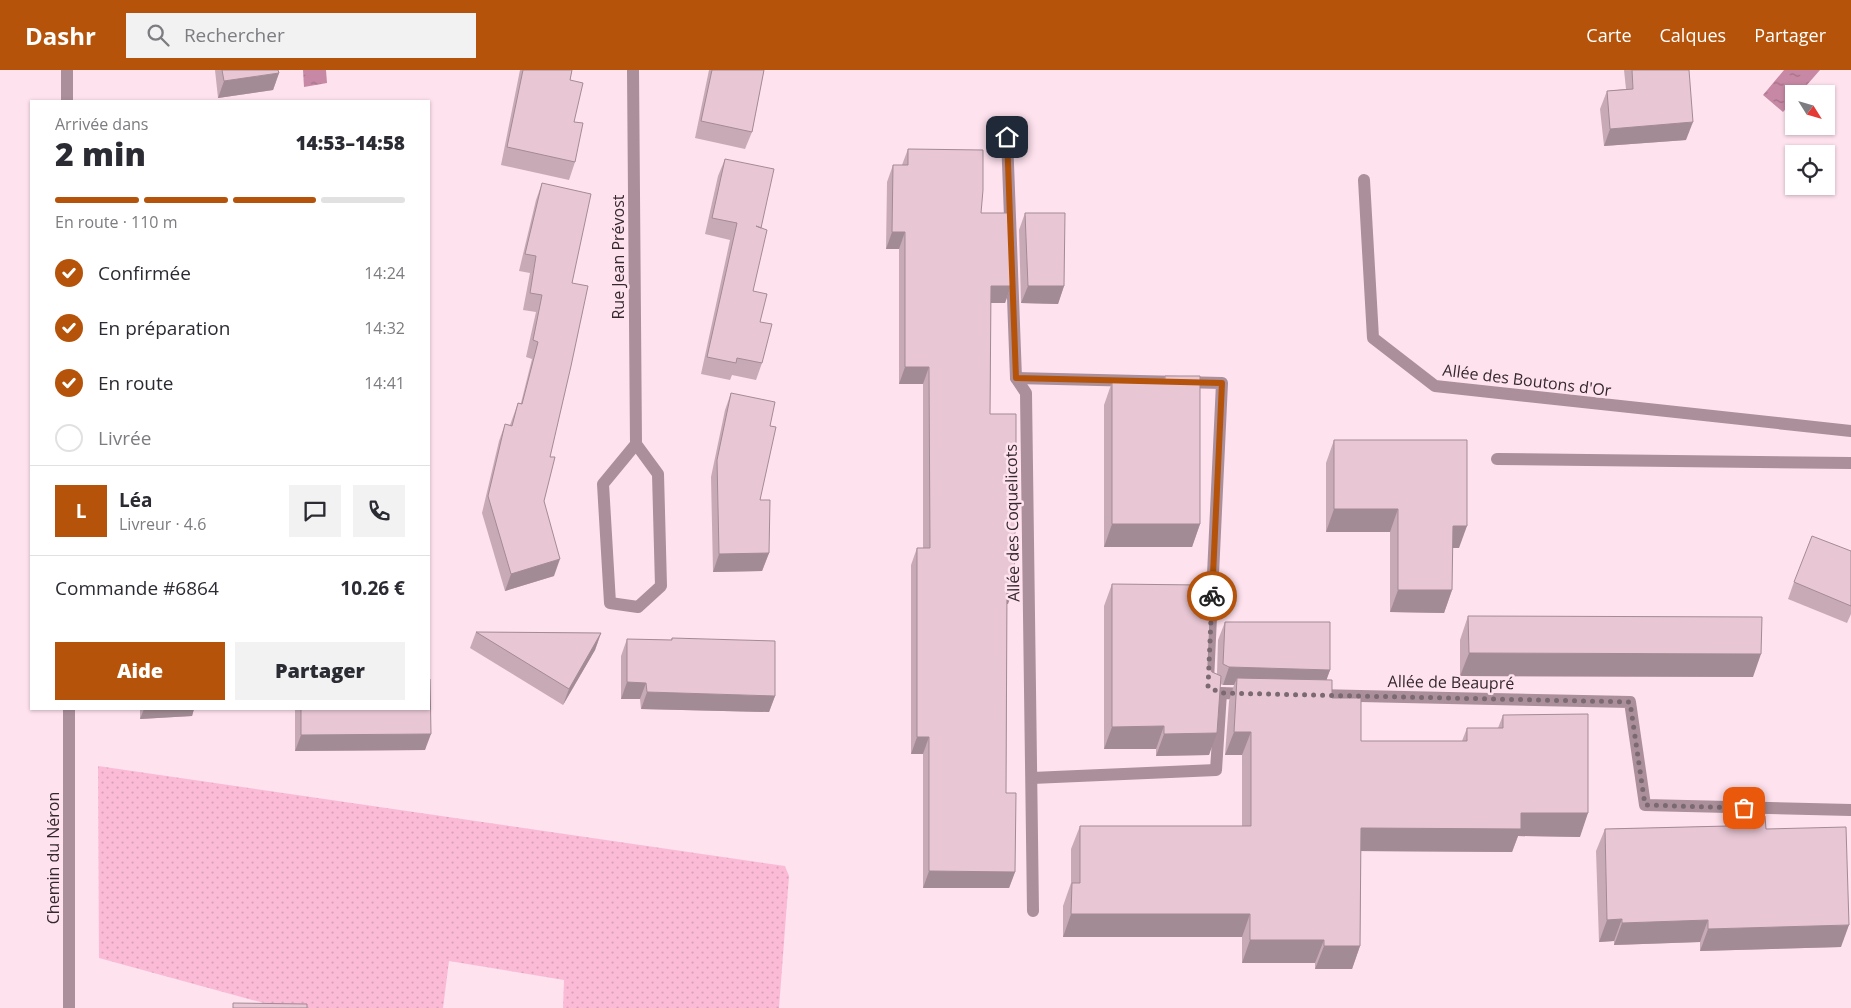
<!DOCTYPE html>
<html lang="fr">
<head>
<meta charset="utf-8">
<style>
	body { margin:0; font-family:"Open Sans",sans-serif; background:#f2f2f3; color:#2b2b33; height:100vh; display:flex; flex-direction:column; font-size:19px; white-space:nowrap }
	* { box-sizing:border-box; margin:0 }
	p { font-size:16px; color:#7c7c81 }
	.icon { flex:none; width:28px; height:28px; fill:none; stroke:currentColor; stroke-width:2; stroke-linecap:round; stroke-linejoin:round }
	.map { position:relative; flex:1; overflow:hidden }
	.side { position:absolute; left:30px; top:30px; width:400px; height:610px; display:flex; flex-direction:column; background:#fff; border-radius:0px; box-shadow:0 1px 4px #0004 }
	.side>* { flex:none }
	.needle { width:32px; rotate:127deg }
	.buttons { position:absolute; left:1785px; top:15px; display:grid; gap:10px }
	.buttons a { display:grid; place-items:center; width:50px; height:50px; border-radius:0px; background:#fff; box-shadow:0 1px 4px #0004; font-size:25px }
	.pin { position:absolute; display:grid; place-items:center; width:42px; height:42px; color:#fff; margin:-21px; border-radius:10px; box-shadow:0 2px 8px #0006 }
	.courier { position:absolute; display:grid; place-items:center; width:50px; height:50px; margin:-25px; border:4px solid #b45309; border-radius:50%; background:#fff; color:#222; box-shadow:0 1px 6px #0007 }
	.overview em { font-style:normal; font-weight:800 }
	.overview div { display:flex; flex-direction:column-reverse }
	.overview { display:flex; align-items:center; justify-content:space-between; height:85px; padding:0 25px }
	h1 { font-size:32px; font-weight:800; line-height:38px }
	.bar { display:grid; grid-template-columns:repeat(4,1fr); gap:8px 5px; align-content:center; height:60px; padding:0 25px }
	.bar i { height:6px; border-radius:4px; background:#e1e1e2 }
	.bar .selected { background:#b45309 }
	.bar p { grid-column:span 4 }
	.line { display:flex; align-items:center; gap:12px; padding:0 25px; border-top:1px solid #e1e1e2 }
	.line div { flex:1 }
	.round { display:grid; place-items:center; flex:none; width:52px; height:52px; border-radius:0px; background:#f2f2f3 }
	ol { padding:0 25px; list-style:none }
	li { display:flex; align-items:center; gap:15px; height:55px }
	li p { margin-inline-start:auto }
	li .icon { padding:5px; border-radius:50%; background:#b45309; color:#fff; stroke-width:4 }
	li:last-child { color:#7c7c81 }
	li i { width:28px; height:28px; border:2px solid #e1e1e2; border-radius:50% }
	.button { display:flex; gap:10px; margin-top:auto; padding:10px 25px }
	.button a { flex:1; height:58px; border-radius:0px; background:#b45309; color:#fff; font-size:20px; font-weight:800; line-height:58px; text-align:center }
	.button a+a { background:#f2f2f3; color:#2b2b33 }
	header { display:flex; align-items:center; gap:30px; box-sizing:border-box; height:70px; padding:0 25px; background:#b45309; color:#fff }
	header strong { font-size:24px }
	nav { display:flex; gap:28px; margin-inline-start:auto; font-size:18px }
	.search { width:350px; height:45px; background:#f2f2f3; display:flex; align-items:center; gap:12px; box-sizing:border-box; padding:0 18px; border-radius:0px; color:#7c7c81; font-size:19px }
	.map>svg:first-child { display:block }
	.grass { fill:url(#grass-dots) }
	.water { fill:url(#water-ripples) }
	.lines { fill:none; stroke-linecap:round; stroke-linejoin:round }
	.service { stroke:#ab8f9b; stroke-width:12 }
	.minor { stroke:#ab8f9b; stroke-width:12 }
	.wall { fill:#c8aab6 }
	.shaded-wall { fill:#a28b94 }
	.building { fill:#e8c6d4; stroke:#a28b94 }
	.done { stroke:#7b6971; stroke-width:5; stroke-dasharray:0 9 }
	.route { stroke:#b45309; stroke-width:6 }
	.labels { text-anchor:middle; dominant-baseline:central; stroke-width:5; stroke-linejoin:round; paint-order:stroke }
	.street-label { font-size:16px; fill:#34282d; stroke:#fee2ee }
</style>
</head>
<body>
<header>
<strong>Dashr</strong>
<div class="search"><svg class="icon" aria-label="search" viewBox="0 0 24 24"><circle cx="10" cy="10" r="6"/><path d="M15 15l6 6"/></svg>Rechercher</div>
<nav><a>Carte</a><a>Calques</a><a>Partager</a></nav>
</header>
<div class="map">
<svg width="1851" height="938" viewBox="0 0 1851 938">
	<defs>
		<pattern id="grass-dots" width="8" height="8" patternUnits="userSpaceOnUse" patternTransform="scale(1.25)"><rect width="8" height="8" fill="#fbbbd7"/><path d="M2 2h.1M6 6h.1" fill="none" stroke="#d8a1b9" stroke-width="1.8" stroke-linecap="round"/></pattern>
		<pattern id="water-ripples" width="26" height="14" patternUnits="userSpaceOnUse" patternTransform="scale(1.25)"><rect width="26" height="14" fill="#c688a4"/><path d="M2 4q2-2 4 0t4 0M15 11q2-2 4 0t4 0" fill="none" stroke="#a26f86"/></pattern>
	</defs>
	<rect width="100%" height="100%" fill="#fee2ee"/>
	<polygon class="grass" points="98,696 785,796 789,806 779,938 563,938 564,910 449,891 443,938 282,938 99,888"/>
	<g class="water">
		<polygon points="303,0 326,0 327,13 304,17"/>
		<polygon points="1784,0 1820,0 1799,24 1794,24 1794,30 1783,42 1763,25"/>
	</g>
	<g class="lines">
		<g class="service">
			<polyline points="1364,110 1373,268 1435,316 1851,361"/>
			<polyline points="1497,389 1851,393"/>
		</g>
		<g class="minor">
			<polyline points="67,0 67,31"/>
			<polyline points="633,0 636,374 658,404 661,516 638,537 610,533 603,414 636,374"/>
			<polyline points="1007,67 1016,308 1026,323 1033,841"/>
			<polyline points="1016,308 1222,313 1208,611"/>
			<polyline points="1316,625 1630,632 1645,735 1851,740"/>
			<polyline points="69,639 69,938"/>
			<polyline points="1032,708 1216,700 1221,623 1248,624"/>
		</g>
	</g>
	<g class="wall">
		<polygon points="215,0 278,0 279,3 273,20 218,28"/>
		<polygon points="520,0 572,0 570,10 574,52 575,92 569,110 501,95"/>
		<polygon points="709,0 764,0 752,62 745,79 695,68"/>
		<polygon points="1624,0 1689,0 1686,70 1604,76 1600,39 1607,21 1626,19"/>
		<polygon points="908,79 981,143 1011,216 1005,233 991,233 990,344 1016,459 1015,464 1014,518 1007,534 1006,723 1015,802 1009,818 923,818 923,684 911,684 911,495 917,478 923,478 923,314 899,314 899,179 886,179 887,112 893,95 902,95"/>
		<polygon points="725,89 761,158 753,221 760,252 762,293 756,310 732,305 730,310 701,304 730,170 705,164 718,106"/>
		<polygon points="542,113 572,213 544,431 554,506 505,521 482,443 499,371 505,354 510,355 518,333 521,333 532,289 526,287 536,242 523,240 530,203 519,201 536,130"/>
		<polygon points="1025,143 1064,216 1058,234 1021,233 1019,160"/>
		<polygon points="1165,306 1200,454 1192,477 1104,477 1104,335 1112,312 1162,312"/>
		<polygon points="731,323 770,356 760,430 769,483 762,501 713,502 711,407 725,340"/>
		<polygon points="1334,370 1459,478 1452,478 1452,520 1444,543 1390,542 1390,462 1326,462 1326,393"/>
		<polygon points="1851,481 1851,544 1847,553 1788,529 1794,512"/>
		<polygon points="1112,514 1200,548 1208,595 1212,602 1217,604 1218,570 1225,552 1330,600 1326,610 1332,628 1361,671 1462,671 1467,658 1498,658 1503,645 1580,767 1518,766 1512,782 1361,781 1360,876 1352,899 1315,899 1315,893 1242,893 1242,867 1063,867 1063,836 1071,813 1071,779 1080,756 1242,756 1242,685 1225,685 1229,631 1234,615 1223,615 1220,614 1209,685 1156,686 1156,679 1104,679 1104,536"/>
		<polygon points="1468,546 1753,607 1460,606 1460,570"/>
		<polygon points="476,562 601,563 595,580 563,635 470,578"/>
		<polygon points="672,568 775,626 769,642 641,639 640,629 621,629 621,586 627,569 671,570"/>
		<polygon points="140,639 194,639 192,646 140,649"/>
		<polygon points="295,639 429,639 425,680 295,681"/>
		<polygon points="1728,747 1766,759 1841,877 1700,881 1700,872 1614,875 1614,871 1599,872 1596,781 1605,759 1725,756"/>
	</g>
	<g class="shaded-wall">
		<polygon points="279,3 273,20 218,28 224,11"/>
		<polygon points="1693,52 1686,70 1604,76 1610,59"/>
		<polygon points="892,162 905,162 899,179 886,179"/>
		<polygon points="991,216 1011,216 1005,233 985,233"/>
		<polygon points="1028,216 1064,216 1058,234 1021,233"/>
		<polygon points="905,297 929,297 923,314 899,314"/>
		<polygon points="1334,439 1398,439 1390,462 1326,462"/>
		<polygon points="1112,454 1200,454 1192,477 1104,477"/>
		<polygon points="1453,456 1467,456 1459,478 1445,478"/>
		<polygon points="769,483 762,501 713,502 719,484"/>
		<polygon points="560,489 554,506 505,521 511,504"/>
		<polygon points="1007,518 1014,518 1008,534 1001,534"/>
		<polygon points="1398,520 1452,520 1444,543 1390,542"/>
		<polygon points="601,563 595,580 563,635 569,619"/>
		<polygon points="1469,583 1761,584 1753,607 1460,606"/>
		<polygon points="1229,597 1330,600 1324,617 1237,608 1234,615 1223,615"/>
		<polygon points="627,612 646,613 640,629 621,629"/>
		<polygon points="647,622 775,626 769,642 641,639"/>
		<polygon points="144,639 194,639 192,646 140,649"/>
		<polygon points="1164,656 1156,679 1104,679 1112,657"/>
		<polygon points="1234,662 1251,662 1242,685 1225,685"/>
		<polygon points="1217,663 1209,685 1156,686 1164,664"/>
		<polygon points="431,664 425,680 295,681 301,665"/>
		<polygon points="917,667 929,667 923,684 911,684"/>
		<polygon points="1521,743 1588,743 1580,767 1518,766 1512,782 1352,781 1361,758"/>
		<polygon points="929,801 1015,802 1009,818 923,818"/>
		<polygon points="1071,844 1250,844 1242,867 1063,867"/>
		<polygon points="1622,849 1614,871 1599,872 1607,850"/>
		<polygon points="1708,850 1700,872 1614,875 1622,853"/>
		<polygon points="1849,855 1841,877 1700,881 1708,859"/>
		<polygon points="1250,870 1324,870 1315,893 1242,893"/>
		<polygon points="1324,876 1360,876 1352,899 1315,899"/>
	</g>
	<g class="building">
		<polygon points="222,0 278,0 279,3 224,11"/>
		<polygon points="523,0 572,0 570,10 583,13 574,52 583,53 575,92 507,77"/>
		<polygon points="712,0 764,0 752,62 701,51"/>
		<polygon points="1632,0 1689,0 1693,52 1610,59 1607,21 1633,19"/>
		<polygon points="908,79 983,80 983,120 981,143 1008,143 1011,216 991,216 990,344 1016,344 1016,459 1015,459 1014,518 1007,518 1006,723 1016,723 1015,802 929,801 929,667 917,667 917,478 930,478 929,297 905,297 905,162 892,162 893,95 908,95"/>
		<polygon points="725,89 774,99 761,158 756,156 767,160 753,221 767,224 760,252 772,254 762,293 737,288 736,293 707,287 737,153 712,148"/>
		<polygon points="542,113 591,124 572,213 588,216 571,296 550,387 555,387 544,431 560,489 511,504 488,426 505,354 512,356 518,333 522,334 538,272 533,270 542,225 530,223 536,186 525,184"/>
		<polygon points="1025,143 1065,143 1064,216 1028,216"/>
		<polygon points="1165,306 1200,306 1200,454 1112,454 1112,312 1165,312"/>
		<polygon points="731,323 775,332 770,356 776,357 760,430 770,430 769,483 719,484 717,390"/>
		<polygon points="1334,370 1467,370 1467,456 1453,456 1452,520 1398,520 1398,439 1334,439"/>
		<polygon points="1812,466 1851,481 1851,536 1794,512"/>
		<polygon points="1112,514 1200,515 1200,548 1210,548 1208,595 1212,602 1221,606 1217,663 1164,664 1164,656 1112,657"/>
		<polygon points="1468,546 1762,547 1761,584 1469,583"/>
		<polygon points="1225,552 1330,552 1330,600 1229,597 1223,594"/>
		<polygon points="476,562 601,563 569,619"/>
		<polygon points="672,568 775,571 775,626 647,622 646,613 627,612 627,569 672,570"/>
		<polygon points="1237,608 1332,610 1332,628 1361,628 1361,671 1467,671 1467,658 1503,658 1503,645 1588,644 1588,743 1521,743 1521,759 1361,758 1360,876 1324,876 1324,870 1250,870 1250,844 1071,844 1072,813 1080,813 1080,756 1251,756 1251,662 1234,662"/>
		<polygon points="429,609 430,609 431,664 301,665 301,639 429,639"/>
		<polygon points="1765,746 1766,759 1846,757 1849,855 1708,859 1708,850 1622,853 1622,849 1607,850 1605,759 1728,756 1728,747"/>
		<polygon points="233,933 307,934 307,938 233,938"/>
	</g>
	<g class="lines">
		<polyline class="done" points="1212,526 1208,617 1221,623 1630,632 1645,735 1744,738"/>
		<polyline class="route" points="1007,67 1016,308 1222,313 1212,526"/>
	</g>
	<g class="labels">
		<g class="street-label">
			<text transform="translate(618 187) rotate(-90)">Rue Jean Prévost</text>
			<text transform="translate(1527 310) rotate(7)">Allée des Boutons d'Or</text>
			<text transform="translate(1012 453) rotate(-91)">Allée des Coquelicots</text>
			<text transform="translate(1451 612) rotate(1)">Allée de Beaupré</text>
			<text transform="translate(53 788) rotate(-90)">Chemin du Néron</text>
		</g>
	</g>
</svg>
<div class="buttons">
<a><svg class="needle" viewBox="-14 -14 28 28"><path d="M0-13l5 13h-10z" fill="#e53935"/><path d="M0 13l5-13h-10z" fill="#7c7c81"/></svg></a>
<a><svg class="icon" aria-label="locate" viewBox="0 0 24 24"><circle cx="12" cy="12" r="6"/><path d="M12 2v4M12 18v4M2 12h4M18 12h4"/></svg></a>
</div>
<div class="pin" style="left:1744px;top:738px;background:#ea580c"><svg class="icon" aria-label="bag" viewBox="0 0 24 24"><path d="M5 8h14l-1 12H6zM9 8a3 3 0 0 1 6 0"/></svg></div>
<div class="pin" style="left:1007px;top:67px;background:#1f2937"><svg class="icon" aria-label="home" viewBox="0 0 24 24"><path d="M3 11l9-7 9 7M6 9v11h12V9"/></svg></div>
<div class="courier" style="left:1212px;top:526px"><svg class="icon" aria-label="bike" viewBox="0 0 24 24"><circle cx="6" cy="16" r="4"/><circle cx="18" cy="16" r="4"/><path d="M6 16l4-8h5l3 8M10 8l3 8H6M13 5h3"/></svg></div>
<section class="side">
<div class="overview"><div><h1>2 min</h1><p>Arrivée dans</p></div><em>14:53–14:58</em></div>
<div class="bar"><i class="selected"></i><i class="selected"></i><i class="selected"></i><i></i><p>En route · 110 m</p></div>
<ol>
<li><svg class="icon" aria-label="check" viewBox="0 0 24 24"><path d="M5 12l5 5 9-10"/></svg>Confirmée<p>14:24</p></li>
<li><svg class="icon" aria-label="check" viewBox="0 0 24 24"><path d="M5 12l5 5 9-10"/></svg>En préparation<p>14:32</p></li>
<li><svg class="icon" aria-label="check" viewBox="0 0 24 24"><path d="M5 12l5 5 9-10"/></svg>En route<p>14:41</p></li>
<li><i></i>Livrée</li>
</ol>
<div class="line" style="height:90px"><b class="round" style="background:#b45309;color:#fff">L</b><div><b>Léa</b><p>Livreur · 4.6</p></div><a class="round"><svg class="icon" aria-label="chat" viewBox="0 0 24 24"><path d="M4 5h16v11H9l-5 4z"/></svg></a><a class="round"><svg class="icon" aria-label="phone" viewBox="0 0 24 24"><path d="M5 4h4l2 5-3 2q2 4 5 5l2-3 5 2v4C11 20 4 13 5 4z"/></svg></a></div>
<div class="line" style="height:65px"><div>Commande #6864</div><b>10.26 €</b></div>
<div class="button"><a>Aide</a><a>Partager</a></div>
</section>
</div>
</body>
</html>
